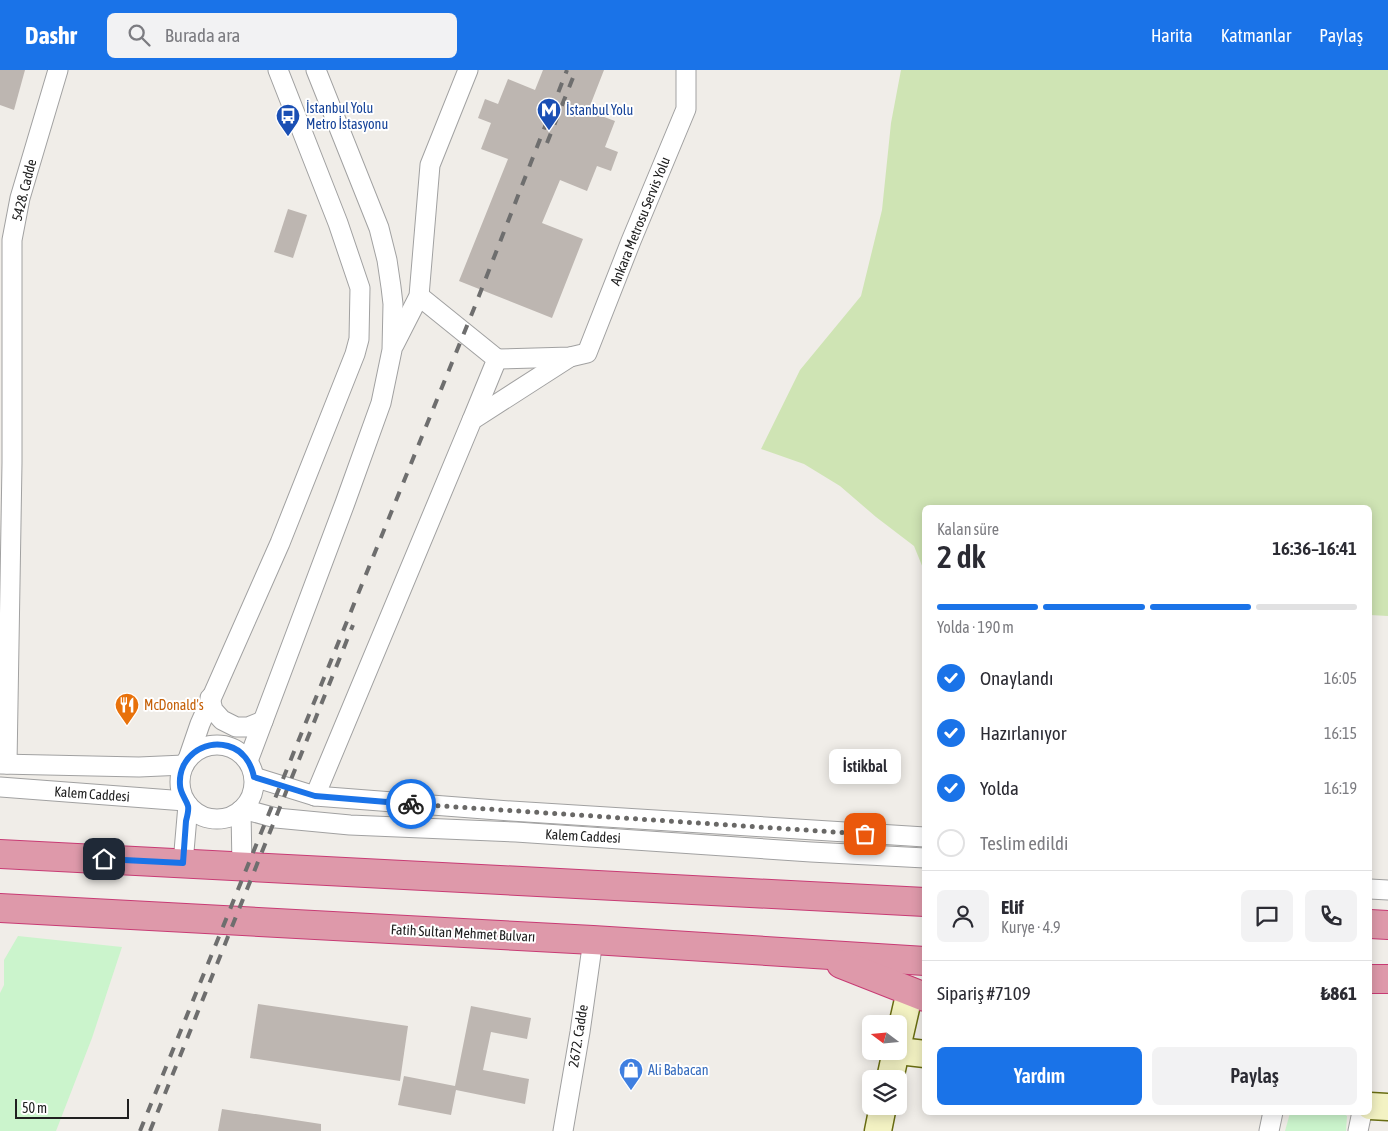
<!DOCTYPE html>
<html lang="tr">
<head>
<meta charset="utf-8">
<style>
	body { margin:0; font-family:"Asap Condensed",sans-serif; background:#f2f2f3; color:#2b2b33; height:100vh; display:flex; flex-direction:column; font-size:19px; white-space:nowrap }
	* { box-sizing:border-box; margin:0 }
	p { font-size:16px; color:#7c7c81 }
	.icon { flex:none; width:28px; height:28px; fill:none; stroke:currentColor; stroke-width:2; stroke-linecap:round; stroke-linejoin:round }
	.map { position:relative; flex:1; overflow:hidden }
	.sheet { position:absolute; left:922px; top:435px; width:450px; height:610px; display:flex; flex-direction:column; background:#fff; border-radius:8px; box-shadow:0 2px 12px #0003 }
	.sheet>* { flex:none }
	.needle { width:32px; rotate:286deg }
	.buttons { position:absolute; left:862px; top:945px; display:grid; gap:10px }
	.buttons a { display:grid; place-items:center; width:45px; height:45px; border-radius:8px; background:#fff; box-shadow:0 2px 12px #0003; font-size:25px }
	.scale { position:absolute; left:15px; bottom:12px; width:114px; box-sizing:border-box; padding-left:5px; border:2px solid #202020; border-top:0; font-size:14px; line-height:18px; white-space:nowrap; color:#202020; -webkit-text-stroke:4px #fff; paint-order:stroke }
	.pin { position:absolute; display:grid; place-items:center; width:42px; height:42px; color:#fff; margin:-21px; border-radius:10px; box-shadow:0 2px 8px #0006 }
	.courier { position:absolute; display:grid; place-items:center; width:50px; height:50px; margin:-25px; border:4px solid #1a73e8; border-radius:50%; background:#fff; color:#222; box-shadow:0 1px 6px #0007 }
	.bubble { position:absolute; height:35px; border-radius:8px; background:#fff; box-shadow:0 2px 12px #0003; font-size:16px; font-weight:600; line-height:35px; text-align:center }
	.overview em { font-style:normal; font-weight:600 }
	.overview div { display:flex; flex-direction:column-reverse }
	.overview { display:flex; align-items:center; justify-content:space-between; height:85px; padding:0 15px }
	h1 { font-size:32px; font-weight:600; line-height:38px }
	.bar { display:grid; grid-template-columns:repeat(4,1fr); gap:8px 5px; align-content:center; height:60px; padding:0 15px }
	.bar i { height:6px; border-radius:4px; background:#e1e1e2 }
	.bar .current { background:#1a73e8 }
	.bar p { grid-column:span 4 }
	.line { display:flex; align-items:center; gap:12px; padding:0 15px; border-top:1px solid #e1e1e2 }
	.line div { flex:1 }
	.round { display:grid; place-items:center; flex:none; width:52px; height:52px; border-radius:8px; background:#f2f2f3 }
	ol { padding:0 15px; list-style:none }
	li { display:flex; align-items:center; gap:15px; height:55px }
	li p { margin-inline-start:auto }
	li .icon { padding:5px; border-radius:50%; background:#1a73e8; color:#fff; stroke-width:4 }
	li:last-child { color:#7c7c81 }
	li i { width:28px; height:28px; border:2px solid #e1e1e2; border-radius:50% }
	.button { display:flex; gap:10px; margin-top:auto; padding:10px 15px }
	.button a { flex:1; height:58px; border-radius:8px; background:#1a73e8; color:#fff; font-size:20px; font-weight:600; line-height:58px; text-align:center }
	.button a+a { background:#f2f2f3; color:#2b2b33 }
	header { display:flex; align-items:center; gap:30px; box-sizing:border-box; height:70px; padding:0 25px; background:#1a73e8; color:#fff }
	header strong { font-size:24px }
	nav { display:flex; gap:28px; margin-inline-start:auto; font-size:18px }
	.search { width:350px; height:45px; background:#f2f2f3; display:flex; align-items:center; gap:12px; box-sizing:border-box; padding:0 18px; border-radius:8px; color:#7c7c81; font-size:19px }
	.map>svg:first-child { display:block }
	.grass { fill:#cfe4b4 }
	.park { fill:#cbf4cc }
	.building { fill:#bdb6b1 }
	.lines { fill:none; stroke-linecap:round; stroke-linejoin:round }
	.street-casing { stroke:#a1a1a1; stroke-width:21 }
	.secondary-casing { stroke:#696d12; stroke-width:29 }
	.highway-casing { stroke:#c83b74; stroke-width:30 }
	.street { stroke:#fff; stroke-width:19 }
	.secondary { stroke:#f3f2c3; stroke-width:26 }
	.highway { stroke:#de99aa; stroke-width:28 }
	.rail { stroke:#6e6e6e; stroke-width:4; stroke-dasharray:10 10; stroke-linecap:butt }
	.done { stroke:#696866; stroke-width:5; stroke-dasharray:0 9 }
	.route { stroke:#1a73e8; stroke-width:6 }
	.labels { text-anchor:middle; dominant-baseline:central; stroke-width:4; stroke-linejoin:round; paint-order:stroke }
	.transit-label { font-size:14px; fill:#164399; stroke:#fff; text-anchor:start }
	.street-label { font-size:14px; fill:#202020; stroke:#fff }
	.food-label { font-size:14px; fill:#c56008; stroke:#fff; text-anchor:start }
	.shop-label { font-size:14px; fill:#366cbe; stroke:#fff; text-anchor:start }
</style>
</head>
<body>
<header>
<strong>Dashr</strong>
<div class="search"><svg class="icon" aria-label="search" viewBox="0 0 24 24"><circle cx="10" cy="10" r="6"/><path d="M15 15l6 6"/></svg>Burada ara</div>
<nav><a>Harita</a><a>Katmanlar</a><a>Paylaş</a></nav>
</header>
<div class="map">
<svg width="1388" height="1061" viewBox="0 0 1388 1061">
	<rect width="100%" height="100%" fill="#f0ede8"/>
	<polygon class="grass" points="901,0 1388,0 1388,546 1370,545 1370,438 925,438 925,503 914,476 876,447 840,416 804,394 761,379 800,300 861,226 882,140 891,53"/>
	<g class="park">
		<polygon points="18,866 122,877 92,968 56,1061 0,1061 0,923 4,915 4,890"/>
		<polygon points="1290,1043 1342,1043 1347,1046 1346,1061 1285,1061"/>
	</g>
	<g class="building">
		<polygon points="0,0 25,0 14,40 0,35"/>
		<polygon points="543,0 604,0 588,41 615,51 605,77 618,82 611,101 597,96 587,121 560,110 542,153 583,169 552,248 459,211 508,89 481,79 491,53 478,48 485,29 498,34 508,9 535,20"/>
		<polygon points="288,139 307,145 293,188 274,182"/>
		<polygon points="258,934 408,956 400,1011 250,988"/>
		<polygon points="471,936 531,948 527,969 491,962 483,1000 529,1009 525,1034 456,1020 451,1045 398,1035 404,1006 455,1016"/>
		<polygon points="222,1039 321,1054 321,1061 218,1061"/>
	</g>
	<g class="lines">
		<defs>
			<g id="street">
				<polyline points="419,226 497,289 472,350"/>
				<polyline points="394,275 419,226 430,95 468,0"/>
				<polyline points="497,289 570,287 587,283 631,171 686,39 686,0"/>
				<polyline points="210,628 213,640 222,650 236,657 248,657 263,651"/>
				<circle cx="217" cy="712" r="37"/>
				<polyline points="189,686 200,654 280,473 355,284 359,269 360,218 338,153 278,0"/>
				<polyline points="248,691 345,433 381,333 392,280 393,234 391,217 387,190 379,158 316,0"/>
				<polyline points="0,694 139,697 184,695"/>
				<polyline points="7,694 12,393 12,170 20,128 58,0"/>
				<polyline points="254,707 315,726 511,741 925,767"/>
				<polyline points="0,717 185,731"/>
				<polyline points="315,726 472,350 570,287"/>
				<polyline points="243,739 276,748 350,755 516,762 811,782 925,788"/>
				<polyline points="241,740 242,797"/>
				<polyline points="183,793 188,735"/>
				<polyline points="1370,819 1388,820"/>
				<polyline points="563,1061 580,962 593,870"/>
				<polyline points="1269,1061 1273,1042"/>
				<polyline points="1358,1061 1362,1042"/>
			</g>
			<g id="secondary">
				<polyline points="899,969 910,921"/>
				<polyline points="899,981 925,984"/>
				<polyline points="890,1009 896,981"/>
				<polyline points="1370,1036 1388,1037"/>
				<polyline points="878,1061 883,1036"/>
			</g>
			<g id="highway">
				<polyline points="0,784 925,832"/>
				<polyline points="0,838 593,870 925,891"/>
				<polyline points="1370,854 1388,855"/>
				<polyline points="841,894 925,927"/>
				<polyline points="1370,909 1388,909"/>
			</g>
		</defs>
		<use href="#street" class="street-casing"/>
		<use href="#secondary" class="secondary-casing"/>
		<use href="#highway" class="highway-casing"/>
		<use href="#street" class="street"/>
		<use href="#secondary" class="secondary"/>
		<use href="#highway" class="highway"/>
		<g class="rail">
			<polyline points="547,73 576,0"/>
			<polyline points="140,1061 477,231 567,0"/>
			<polyline points="150,1061 353,555"/>
		</g>
	</g>
	<g class="lines">
		<polyline class="done" points="411,734 865,764"/>
		<path class="route" d="M104 789 183 793C184 779 185 765 186 751 187 747 189 740 188 736 186 729 180 723 180 715 178 688 203 669 228 676 243 680 251 693 254 707L315 726 411 734"/>
	</g>
	<defs>
		<symbol id="metro-pin" viewBox="-11 -11 22 30"><path d="M0 17L-7.5 6A9.5 9.5 0 1 1 7.5 6Z" fill="#1a4fb4" stroke="#fff"/><path d="M-5.5 5V-5H-3L0 0L3-5H5.5V5H3V-.5L0 4L-3-.5V5Z" fill="#fff"/></symbol>
		<symbol id="bus-pin" viewBox="-11 -11 22 30"><path d="M0 17L-7.5 6A9.5 9.5 0 1 1 7.5 6Z" fill="#1a4fb4" stroke="#fff"/><path d="M-5-6H5V4H4V6H2V4H-2V6H-4V4H-5ZM-3.5-4V0h7V-4ZM-3.5 1.2v1.5H-2V1.2ZM2 1.2v1.5H3.5V1.2Z" fill="#fff"/></symbol>
		<symbol id="restaurant-pin" viewBox="-11 -11 22 30"><path d="M0 17L-7.5 6A9.5 9.5 0 1 1 7.5 6Z" fill="#e8710a" stroke="#fff"/><path d="M-5-6h1v4h1v-4h1v4h1v-4h1v5L-1.5 .5V6h-2V.5L-5-1ZM5-6V6H3V1.5H1.5Q1.5-4 5-6Z" fill="#fff"/></symbol>
		<symbol id="shop-pin" viewBox="-11 -11 22 30"><path d="M0 17L-7.5 6A9.5 9.5 0 1 1 7.5 6Z" fill="#3f7fe0" stroke="#fff"/><path d="M-5-2.5h2.3a2.7 3.5 0 0 1 5.4 0H5L5.5 6h-11ZM-1.5-2.5h3a1.5 2.3 0 0 0-3 0Z" fill="#fff"/></symbol>
	</defs>
	<g fill-rule="evenodd">
		<use href="#metro-pin" x="535" y="26" width="28" height="38"/>
		<use href="#bus-pin" x="274" y="32" width="28" height="38"/>
		<use href="#restaurant-pin" x="113" y="621" width="28" height="38"/>
		<use href="#shop-pin" x="617" y="986" width="28" height="38"/>
	</g>
	<g class="labels">
		<g class="transit-label">
			<text x="306" y="38">İstanbul Yolu<tspan x="306" dy="16">Metro İstasyonu</tspan></text>
			<text x="566" y="40">İstanbul Yolu</text>
		</g>
		<g class="street-label">
			<text transform="translate(24 120) rotate(-76)">5428. Cadde</text>
			<text transform="translate(640 151) rotate(-68)">Ankara Metrosu Servis Yolu</text>
			<text transform="translate(92 724) rotate(4)">Kalem Caddesi</text>
			<text transform="translate(583 766) rotate(3)">Kalem Caddesi</text>
			<text transform="translate(463 863) rotate(3)">Fatih Sultan Mehmet Bulvarı</text>
			<text transform="translate(578 966) rotate(-81)">2672. Cadde</text>
		</g>
		<g class="food-label">
			<text x="144" y="635">McDonald's</text>
		</g>
		<g class="shop-label">
			<text x="648" y="1000">Ali Babacan</text>
		</g>
	</g>
</svg>
<div class="buttons">
<a><svg class="needle" viewBox="-14 -14 28 28"><path d="M0-13l5 13h-10z" fill="#e53935"/><path d="M0 13l5-13h-10z" fill="#7c7c81"/></svg></a>
<a><svg class="icon" aria-label="layers" viewBox="0 0 24 24"><path d="M12 4l9 5-9 5-9-5zM3 14l9 5 9-5"/></svg></a>
</div>
<div class="scale">50 m</div>
<div class="pin" style="left:865px;top:764px;background:#ea580c"><svg class="icon" aria-label="bag" viewBox="0 0 24 24"><path d="M5 8h14l-1 12H6zM9 8a3 3 0 0 1 6 0"/></svg></div>
<div class="pin" style="left:104px;top:789px;background:#1f2937"><svg class="icon" aria-label="home" viewBox="0 0 24 24"><path d="M3 11l9-7 9 7M6 9v11h12V9"/></svg></div>
<div class="courier" style="left:411px;top:734px"><svg class="icon" aria-label="bike" viewBox="0 0 24 24"><circle cx="6" cy="16" r="4"/><circle cx="18" cy="16" r="4"/><path d="M6 16l4-8h5l3 8M10 8l3 8H6M13 5h3"/></svg></div>
<div class="bubble" style="left:829px;top:679px;width:72px">İstikbal</div>
<section class="sheet">
<div class="overview"><div><h1>2 dk</h1><p>Kalan süre</p></div><em>16:36–16:41</em></div>
<div class="bar"><i class="current"></i><i class="current"></i><i class="current"></i><i></i><p>Yolda · 190 m</p></div>
<ol>
<li><svg class="icon" aria-label="check" viewBox="0 0 24 24"><path d="M5 12l5 5 9-10"/></svg>Onaylandı<p>16:05</p></li>
<li><svg class="icon" aria-label="check" viewBox="0 0 24 24"><path d="M5 12l5 5 9-10"/></svg>Hazırlanıyor<p>16:15</p></li>
<li><svg class="icon" aria-label="check" viewBox="0 0 24 24"><path d="M5 12l5 5 9-10"/></svg>Yolda<p>16:19</p></li>
<li><i></i>Teslim edildi</li>
</ol>
<div class="line" style="height:90px"><a class="round"><svg class="icon" aria-label="person" viewBox="0 0 24 24"><circle cx="12" cy="8" r="4"/><path d="M4 21q1-7 8-7t8 7"/></svg></a><div><b>Elif</b><p>Kurye · 4.9</p></div><a class="round"><svg class="icon" aria-label="chat" viewBox="0 0 24 24"><path d="M4 5h16v11H9l-5 4z"/></svg></a><a class="round"><svg class="icon" aria-label="phone" viewBox="0 0 24 24"><path d="M5 4h4l2 5-3 2q2 4 5 5l2-3 5 2v4C11 20 4 13 5 4z"/></svg></a></div>
<div class="line" style="height:65px"><div>Sipariş #7109</div><b>₺861</b></div>
<div class="button"><a>Yardım</a><a>Paylaş</a></div>
</section>
</div>
</body>
</html>
